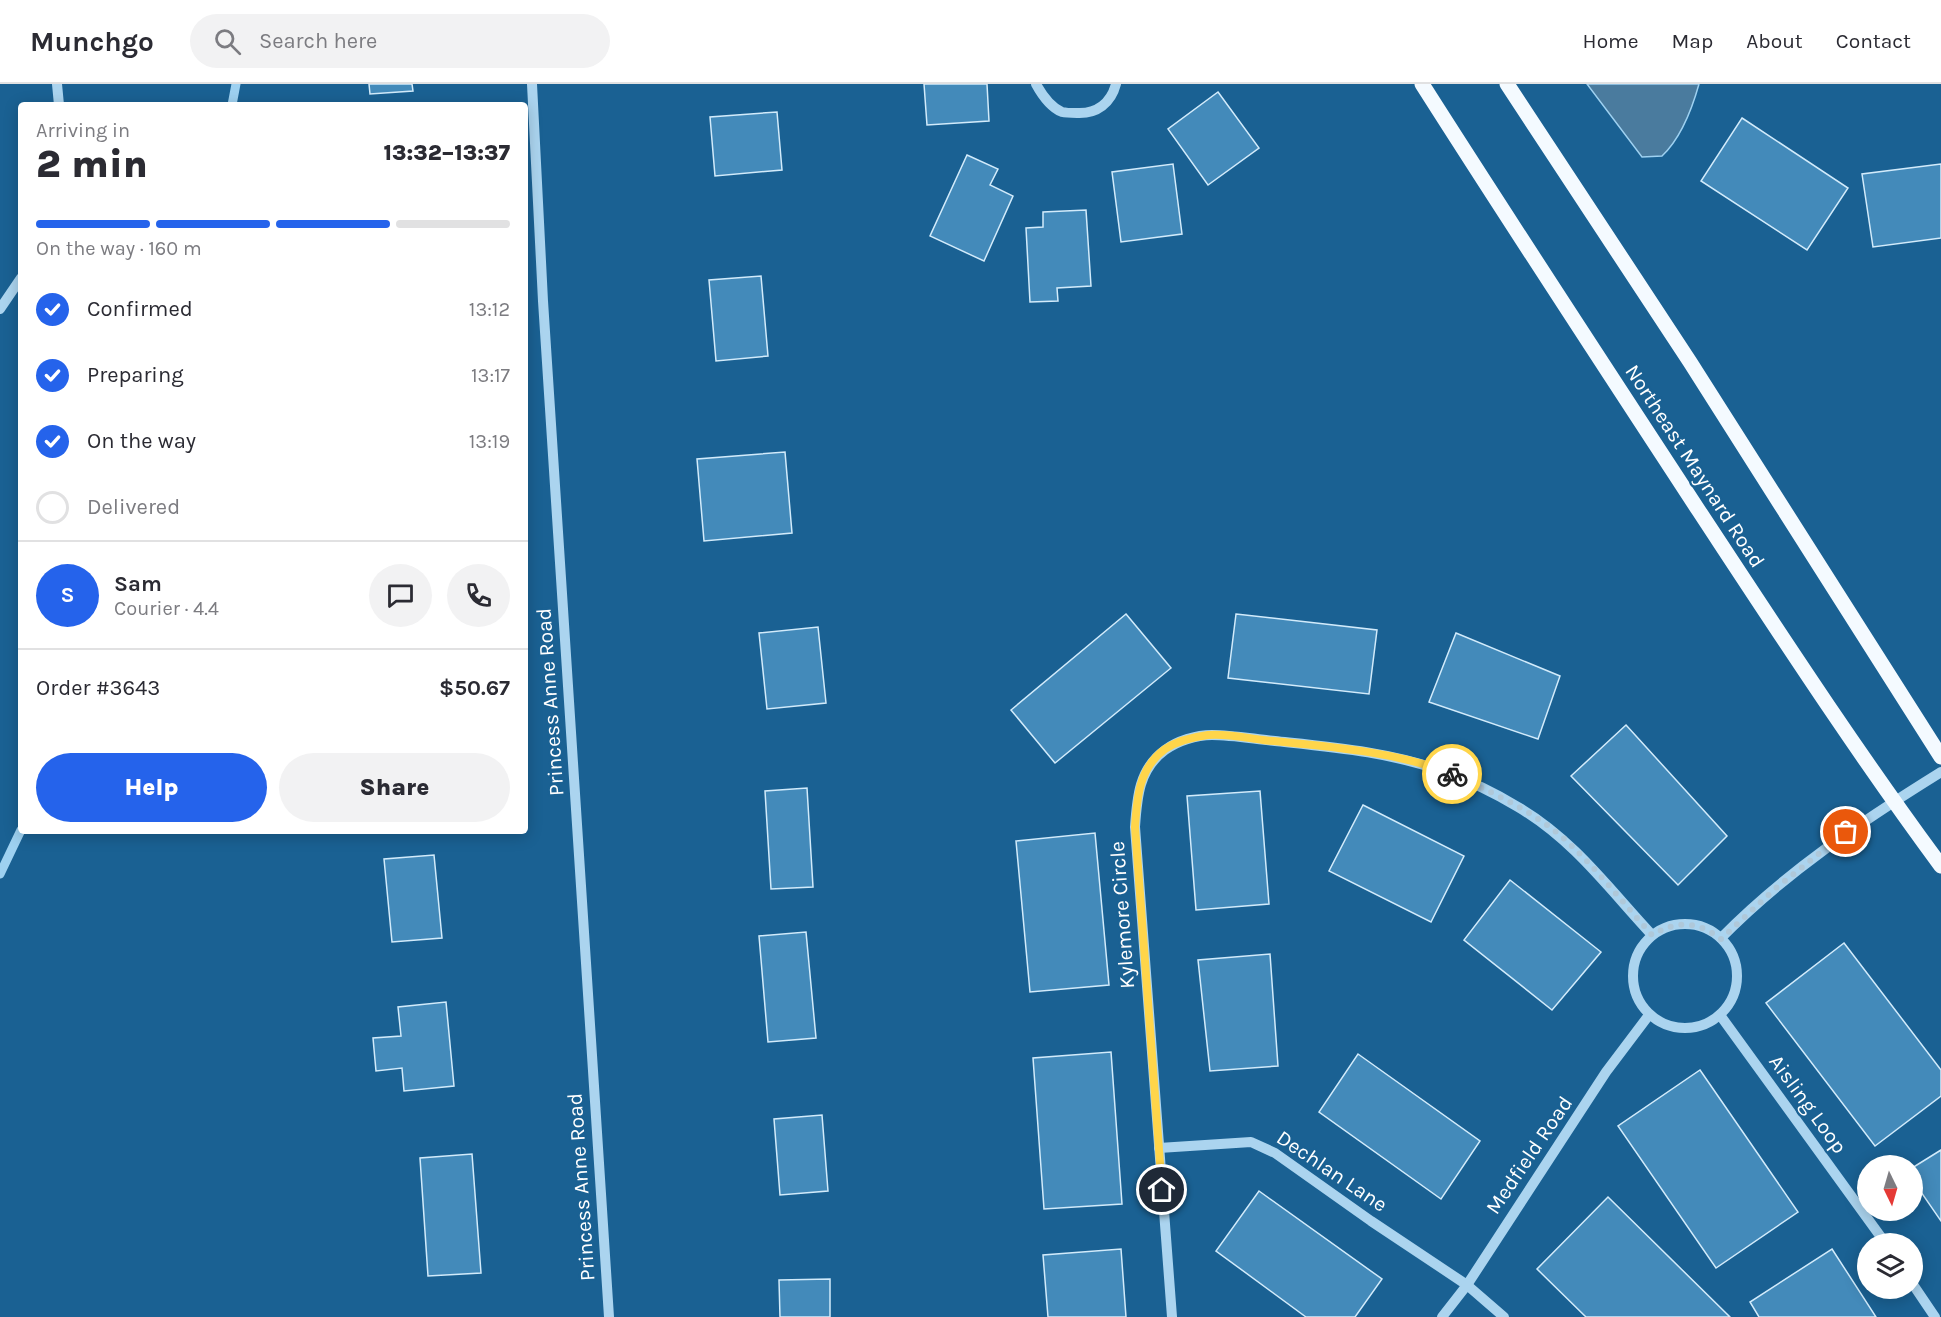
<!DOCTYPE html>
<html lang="en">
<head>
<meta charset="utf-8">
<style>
	body { margin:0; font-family:Karla,sans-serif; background:#f2f2f3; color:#2b2b33; height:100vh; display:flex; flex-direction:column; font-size:22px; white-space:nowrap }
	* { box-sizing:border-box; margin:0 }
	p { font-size:20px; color:#7c7c81 }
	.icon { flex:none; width:33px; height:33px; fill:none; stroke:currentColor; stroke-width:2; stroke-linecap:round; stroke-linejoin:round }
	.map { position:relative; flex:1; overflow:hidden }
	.panel { position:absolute; left:18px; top:18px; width:510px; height:732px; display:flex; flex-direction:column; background:#fff; border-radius:6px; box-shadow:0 3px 15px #0003 }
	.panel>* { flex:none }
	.needle { width:39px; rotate:175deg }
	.controls { position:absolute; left:1857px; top:1071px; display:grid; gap:12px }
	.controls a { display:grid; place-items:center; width:66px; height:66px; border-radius:50%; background:#fff; box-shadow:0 3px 15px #0003; font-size:30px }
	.pin { position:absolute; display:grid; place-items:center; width:51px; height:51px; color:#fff; margin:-26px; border:3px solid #fff; border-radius:50%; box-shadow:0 2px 6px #0007 }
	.courier { position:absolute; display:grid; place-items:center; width:60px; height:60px; margin:-30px; border:4px solid #ffd54a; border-radius:50%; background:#fff; color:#222; box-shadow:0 2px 8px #0007 }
	.headline em { font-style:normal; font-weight:800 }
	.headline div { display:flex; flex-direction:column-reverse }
	.headline { display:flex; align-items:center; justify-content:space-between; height:102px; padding:0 18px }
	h1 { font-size:39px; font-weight:800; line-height:45px }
	.bar { display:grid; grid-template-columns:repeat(4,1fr); gap:9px 6px; align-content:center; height:72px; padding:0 18px }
	.bar i { height:8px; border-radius:4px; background:#e1e1e2 }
	.bar .current { background:#2563eb }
	.bar p { grid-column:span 4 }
	.line { display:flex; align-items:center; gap:15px; padding:0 18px; border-top:2px solid #e1e1e2 }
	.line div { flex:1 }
	.round { display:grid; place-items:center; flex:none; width:63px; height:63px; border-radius:32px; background:#f2f2f3 }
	ol { padding:0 18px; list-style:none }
	li { display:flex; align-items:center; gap:18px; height:66px }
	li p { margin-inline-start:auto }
	li .icon { padding:6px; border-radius:50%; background:#2563eb; color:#fff; stroke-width:4 }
	li:last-child { color:#7c7c81 }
	li i { width:33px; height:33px; border:3px solid #e1e1e2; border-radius:50% }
	.action { display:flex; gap:12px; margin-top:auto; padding:12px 18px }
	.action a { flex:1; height:69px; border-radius:36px; background:#2563eb; color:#fff; font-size:24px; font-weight:800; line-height:69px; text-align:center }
	.action a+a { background:#f2f2f3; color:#2b2b33 }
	header { display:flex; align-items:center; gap:36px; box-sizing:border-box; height:84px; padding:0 30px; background:#fff; border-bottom:2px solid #e1e1e2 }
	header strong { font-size:28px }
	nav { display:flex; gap:33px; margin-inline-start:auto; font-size:21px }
	.search { width:420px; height:54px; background:#f2f2f3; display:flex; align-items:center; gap:15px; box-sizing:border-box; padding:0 21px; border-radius:33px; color:#7c7c81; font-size:22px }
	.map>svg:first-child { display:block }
	.water { fill:#4a7b9e; stroke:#9ed1f1; stroke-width:1.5 }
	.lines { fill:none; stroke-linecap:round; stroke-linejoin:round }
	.stream { stroke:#9ed1f1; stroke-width:9 }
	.building { fill:#438aba; stroke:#d2ebfb; stroke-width:1.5 }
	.minor { stroke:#abd4ef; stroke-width:10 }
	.major { stroke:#f4faff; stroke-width:15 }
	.done { stroke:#afc8d9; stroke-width:6; stroke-dasharray:0 10.8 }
	.route { stroke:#ffd54a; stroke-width:8 }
	.labels { text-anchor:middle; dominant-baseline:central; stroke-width:4.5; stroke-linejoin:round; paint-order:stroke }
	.street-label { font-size:21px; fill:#fff; stroke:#1a6193 }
</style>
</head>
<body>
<header>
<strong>Munchgo</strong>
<div class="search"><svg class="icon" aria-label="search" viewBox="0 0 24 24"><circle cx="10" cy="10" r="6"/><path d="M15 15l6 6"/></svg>Search here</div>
<nav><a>Home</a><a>Map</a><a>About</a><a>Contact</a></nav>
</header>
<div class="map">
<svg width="1941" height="1233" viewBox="0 0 1941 1233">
	<rect width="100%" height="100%" fill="#1a6193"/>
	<path class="water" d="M1587 0H1699C1692 25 1681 54 1662 72L1642 73Z"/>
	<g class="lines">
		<g class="stream">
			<polyline points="232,21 236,0"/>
			<polyline points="0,790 21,746"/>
		</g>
	</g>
	<g class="building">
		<polygon points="369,0 412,0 413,7 370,10"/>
		<polygon points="924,0 987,0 989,37 927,41"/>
		<polygon points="1218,8 1259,64 1208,101 1168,45"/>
		<polygon points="777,28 782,86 715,92 710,33"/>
		<polygon points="1742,34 1848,104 1807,166 1701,97"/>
		<polygon points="967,71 998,85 990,101 1013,112 984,177 930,152"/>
		<polygon points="1173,80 1182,150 1121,158 1112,88"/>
		<polygon points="1941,80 1941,154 1873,163 1862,90"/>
		<polygon points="1086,126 1091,202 1057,204 1058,217 1030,218 1026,144 1043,143 1043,128"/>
		<polygon points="761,192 768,272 716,277 709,196"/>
		<polygon points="785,368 792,449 704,457 697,375"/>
		<polygon points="1126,530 1171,584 1055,679 1011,626"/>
		<polygon points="1236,530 1377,546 1369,610 1228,594"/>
		<polygon points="818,543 826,619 767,625 759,549"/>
		<polygon points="1456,549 1560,592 1538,655 1429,618"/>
		<polygon points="1626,641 1727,752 1678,801 1571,692"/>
		<polygon points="807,704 813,803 771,805 765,707"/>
		<polygon points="1260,707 1269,820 1196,826 1187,712"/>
		<polygon points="1363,721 1464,772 1431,838 1329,787"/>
		<polygon points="1095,749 1109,901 1030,908 1016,757"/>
		<polygon points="434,771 442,854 392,858 384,775"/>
		<polygon points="1510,796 1601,868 1552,926 1464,856"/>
		<polygon points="806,848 816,954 768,958 759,852"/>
		<polygon points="1844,859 1941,986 1941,1012 1875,1062 1766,919"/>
		<polygon points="1270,870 1278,982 1210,987 1198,876"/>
		<polygon points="446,918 454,1002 404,1007 402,984 376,987 373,954 401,952 398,923"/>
		<polygon points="1111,968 1122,1120 1044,1125 1033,974"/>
		<polygon points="1358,970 1480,1057 1441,1115 1319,1028"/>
		<polygon points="1700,986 1798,1128 1716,1184 1618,1042"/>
		<polygon points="822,1031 828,1107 780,1111 774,1035"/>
		<polygon points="1941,1066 1941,1137 1912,1095 1912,1084"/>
		<polygon points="472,1070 481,1189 428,1192 420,1074"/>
		<polygon points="1259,1107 1382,1195 1355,1233 1306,1233 1216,1167"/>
		<polygon points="1608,1113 1730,1233 1586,1233 1537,1185"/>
		<polygon points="1121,1165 1126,1233 1048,1233 1043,1171"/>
		<polygon points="1832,1165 1876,1233 1759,1233 1750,1218"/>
		<polygon points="830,1195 830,1233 780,1233 779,1196"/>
	</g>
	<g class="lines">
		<g class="minor">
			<polyline points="57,0 59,21"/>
			<polyline points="532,0 543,217 609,1233"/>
			<path d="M1036 0C1042 11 1050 23 1062 28 1066 29 1073 29 1077 29 1097 30 1111 19 1116 0"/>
			<polyline points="0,225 21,194"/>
			<circle cx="1685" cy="892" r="52"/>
			<path d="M1721 854C1786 788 1862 737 1941 688"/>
			<polyline points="1720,931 1886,1160"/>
			<polyline points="1159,1064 1251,1058 1275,1069 1371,1137 1467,1201 1504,1233"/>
			<polyline points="1912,1199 1935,1233"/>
			<path d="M1172 1233 1135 743C1137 713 1139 685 1165 666 1177 657 1196 651 1212 651 1232 651 1254 655 1275 657 1331 663 1391 668 1445 688 1470 697 1495 709 1518 723 1574 756 1609 805 1652 851"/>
			<polyline points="1442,1233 1467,1201 1606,988 1649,931"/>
		</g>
		<g class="major">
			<path d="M1422 0C1513 143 1606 285 1699 427 1778 547 1856 667 1941 782"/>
			<polyline points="1507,0 1690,278 1941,673"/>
		</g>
	</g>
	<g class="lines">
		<path class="done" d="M1452 690C1489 707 1529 725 1561 752 1595 782 1622 818 1652 851 1678 836 1697 837 1721 855L1776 804 1846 748"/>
		<path class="route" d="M1162 1106 1135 743C1137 713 1139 684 1165 665 1177 657 1193 653 1208 651 1225 649 1246 654 1263 656 1322 662 1397 667 1452 690"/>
	</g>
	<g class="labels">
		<g class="street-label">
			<text transform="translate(1695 382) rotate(57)">Northeast Maynard Road</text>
			<text transform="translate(550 618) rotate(-94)">Princess Anne Road</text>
			<text transform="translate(1122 831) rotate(-94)">Kylemore Circle</text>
			<text transform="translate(1808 1020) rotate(54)">Aisling Loop</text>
			<text transform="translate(1529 1071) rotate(-56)">Medfield Road</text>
			<text transform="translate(1332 1087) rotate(34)">Dechlan Lane</text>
			<text transform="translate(581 1103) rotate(-94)">Princess Anne Road</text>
		</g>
	</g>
</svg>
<div class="controls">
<a><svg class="needle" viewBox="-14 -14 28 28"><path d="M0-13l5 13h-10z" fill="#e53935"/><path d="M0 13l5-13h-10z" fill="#7c7c81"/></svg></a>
<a><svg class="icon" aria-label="layers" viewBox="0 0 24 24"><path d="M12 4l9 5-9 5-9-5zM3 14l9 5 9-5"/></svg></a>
</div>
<div class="pin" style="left:1846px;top:748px;background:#ea580c"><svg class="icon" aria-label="bag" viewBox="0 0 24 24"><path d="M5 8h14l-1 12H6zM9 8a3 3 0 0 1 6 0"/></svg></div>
<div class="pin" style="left:1162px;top:1106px;background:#1f2937"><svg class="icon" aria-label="home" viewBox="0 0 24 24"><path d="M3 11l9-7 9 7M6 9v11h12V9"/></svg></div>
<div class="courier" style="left:1452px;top:690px"><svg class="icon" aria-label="bike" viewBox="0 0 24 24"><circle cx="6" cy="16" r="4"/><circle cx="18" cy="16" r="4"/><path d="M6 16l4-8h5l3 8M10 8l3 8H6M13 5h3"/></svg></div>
<section class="panel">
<div class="headline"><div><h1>2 min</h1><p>Arriving in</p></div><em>13:32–13:37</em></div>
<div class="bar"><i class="current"></i><i class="current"></i><i class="current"></i><i></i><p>On the way · 160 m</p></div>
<ol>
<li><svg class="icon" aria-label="check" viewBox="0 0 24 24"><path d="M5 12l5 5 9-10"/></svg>Confirmed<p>13:12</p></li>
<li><svg class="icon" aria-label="check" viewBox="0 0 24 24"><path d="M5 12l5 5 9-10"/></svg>Preparing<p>13:17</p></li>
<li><svg class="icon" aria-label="check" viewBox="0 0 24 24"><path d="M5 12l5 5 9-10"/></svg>On the way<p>13:19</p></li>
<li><i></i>Delivered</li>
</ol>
<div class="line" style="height:108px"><b class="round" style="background:#2563eb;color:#fff">S</b><div><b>Sam</b><p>Courier · 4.4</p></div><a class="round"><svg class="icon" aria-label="chat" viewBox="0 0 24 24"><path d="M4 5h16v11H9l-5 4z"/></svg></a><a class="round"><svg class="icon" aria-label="phone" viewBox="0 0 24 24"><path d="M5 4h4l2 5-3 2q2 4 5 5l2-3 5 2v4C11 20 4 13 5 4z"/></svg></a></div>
<div class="line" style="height:78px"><div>Order #3643</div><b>$50.67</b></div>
<div class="action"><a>Help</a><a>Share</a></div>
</section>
</div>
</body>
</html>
